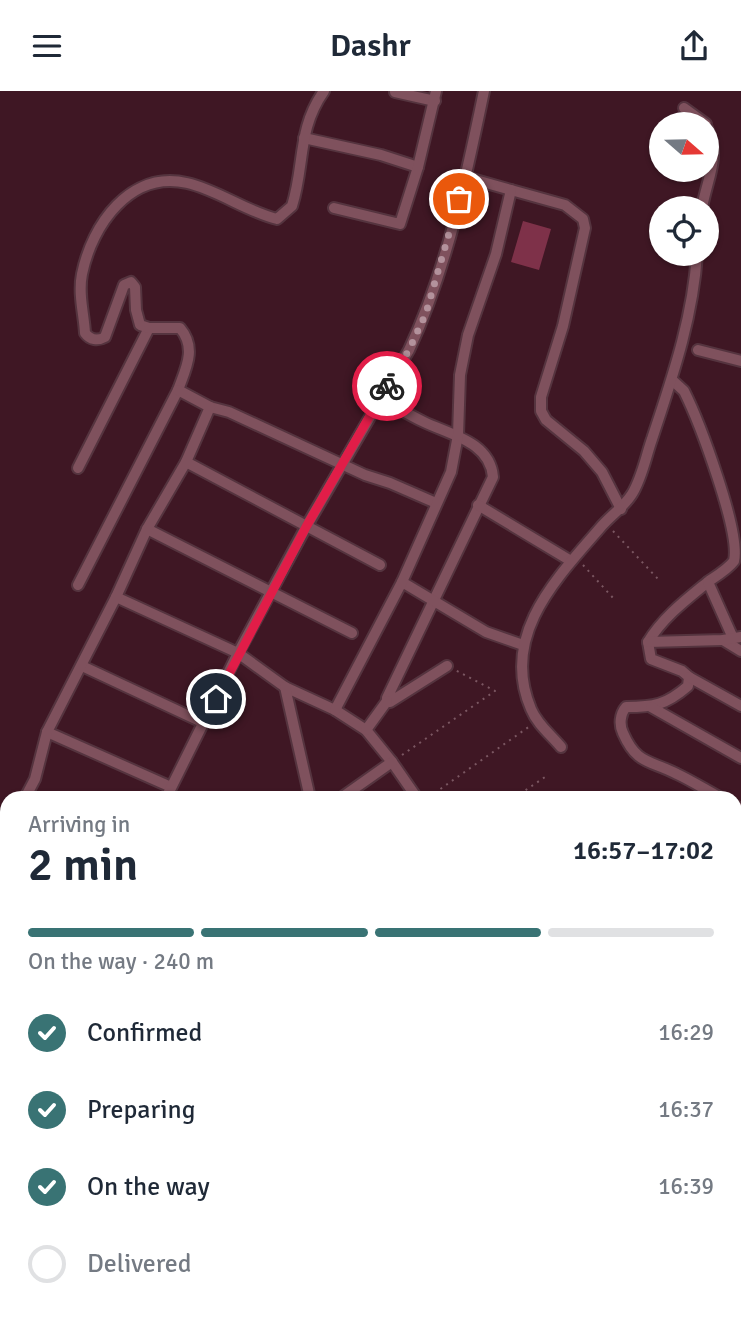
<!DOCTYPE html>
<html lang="en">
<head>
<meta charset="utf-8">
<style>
	body { margin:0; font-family:Signika,sans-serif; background:#f2f2f3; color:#1f2937; height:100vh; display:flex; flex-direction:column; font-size:26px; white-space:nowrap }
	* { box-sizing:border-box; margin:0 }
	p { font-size:23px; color:#747a83 }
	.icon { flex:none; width:38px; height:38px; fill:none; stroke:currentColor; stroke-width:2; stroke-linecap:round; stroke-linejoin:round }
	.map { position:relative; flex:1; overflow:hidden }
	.sheet { position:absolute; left:0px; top:700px; width:742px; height:527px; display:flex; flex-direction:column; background:#fff; border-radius:21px 21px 0 0; box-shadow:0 2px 5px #0004 }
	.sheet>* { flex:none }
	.needle { width:46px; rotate:110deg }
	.tools { position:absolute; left:649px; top:21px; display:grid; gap:14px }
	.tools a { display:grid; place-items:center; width:70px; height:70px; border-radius:50%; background:#fff; box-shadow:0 2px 5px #0004; font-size:35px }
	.pin { position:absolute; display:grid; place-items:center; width:60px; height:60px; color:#fff; margin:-30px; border:4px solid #fff; border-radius:50%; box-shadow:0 2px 7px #0007 }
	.courier { position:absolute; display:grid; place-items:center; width:70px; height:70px; margin:-35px; border:5px solid #e11d48; border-radius:50%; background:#fff; color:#222; box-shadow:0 2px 9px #0007 }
	.head em { font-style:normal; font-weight:600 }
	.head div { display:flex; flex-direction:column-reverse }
	.head { display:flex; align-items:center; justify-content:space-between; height:119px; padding:0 28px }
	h1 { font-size:46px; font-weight:600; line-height:52px }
	.bar { display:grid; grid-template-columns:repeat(4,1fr); gap:10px 7px; align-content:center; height:84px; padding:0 28px }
	.bar i { height:9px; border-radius:5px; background:#e0e1e3 }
	.bar .on { background:#397374 }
	.bar p { grid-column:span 4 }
	ol { padding:0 28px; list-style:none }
	li { display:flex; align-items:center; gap:21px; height:77px }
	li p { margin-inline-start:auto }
	li .icon { padding:7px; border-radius:50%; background:#397374; color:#fff; stroke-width:4 }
	li:last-child { color:#747a83 }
	li i { width:38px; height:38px; border:4px solid #e0e1e3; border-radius:50% }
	header { display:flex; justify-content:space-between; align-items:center; height:91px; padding:0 28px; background:#fff; font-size:32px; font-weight:600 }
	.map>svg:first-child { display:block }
	.green { fill:#7e3149 }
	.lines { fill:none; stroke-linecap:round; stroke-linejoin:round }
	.minor-casing { stroke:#55343f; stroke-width:14 }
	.major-casing { stroke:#55343f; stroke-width:16 }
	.path { stroke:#7b5762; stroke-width:2; stroke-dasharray:2 5; stroke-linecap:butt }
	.minor { stroke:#7f515d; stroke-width:10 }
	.major { stroke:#c08361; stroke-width:12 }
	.done { stroke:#b3929c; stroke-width:7; stroke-dasharray:0 12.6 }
	.route { stroke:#e11d48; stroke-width:9 }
</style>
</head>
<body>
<header><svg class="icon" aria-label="menu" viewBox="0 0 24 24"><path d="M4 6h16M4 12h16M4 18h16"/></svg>Dashr<svg class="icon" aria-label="share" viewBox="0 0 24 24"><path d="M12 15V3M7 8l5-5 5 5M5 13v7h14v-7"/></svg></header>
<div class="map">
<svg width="741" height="1226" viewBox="0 0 741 1226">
	<rect width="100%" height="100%" fill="#3f1724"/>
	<polygon class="green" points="523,130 551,138 539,179 511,171"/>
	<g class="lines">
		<defs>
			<g id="minor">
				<polyline points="395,1 435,10"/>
				<polyline points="684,17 706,33"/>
				<polyline points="304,47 381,64 418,76"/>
				<polyline points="511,99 565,114 583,128 585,137 563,235 541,306 541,320 546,329 584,360 602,381 621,418"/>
				<polyline points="334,117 400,133 418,76 436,0"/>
				<path d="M702 117C707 87 721 67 707 37"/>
				<polyline points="698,259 741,270"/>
				<path d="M672 289 684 300C699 330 741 441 734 470 728 478 718 484 709 490 687 508 663 526 648 551L651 568 682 580 689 586 688 595C666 614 654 616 626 616 620 623 619 634 623 642 637 674 650 669 677 683 692 690 706 699 721 707"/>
				<path d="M380 307C395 315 409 324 424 331 451 344 490 351 493 386L387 607V610L390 611 447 575"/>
				<polyline points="210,316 229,321 365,384 390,392 436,412"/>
				<polyline points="186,371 380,474"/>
				<polyline points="78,377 149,237"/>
				<polyline points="478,414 571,470"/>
				<polyline points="147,438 352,542"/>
				<polyline points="402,491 486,541 523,554"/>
				<polyline points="708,491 733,547"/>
				<path d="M78 494 178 299C186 277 197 257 180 237H149L140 234 136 219 135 196 131 191 124 194 105 246C98 250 90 249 85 242 84 223 78 203 82 183 92 134 130 79 187 92 218 99 245 120 277 128L292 115C305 74 297 38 324 0"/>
				<polyline points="116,506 238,562 285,596 335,619 366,639 392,671 417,707"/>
				<polyline points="723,549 741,560"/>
				<polyline points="648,551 723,549 741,546"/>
				<polyline points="82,575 204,632"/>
				<polyline points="689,586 741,615"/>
				<polyline points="285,596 310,707"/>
				<polyline points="651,616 741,667"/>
				<polyline points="335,619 402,491 451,381 458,344 460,284 468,244 496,163 511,99 465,86"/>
				<polyline points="366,639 387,610"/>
				<polyline points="47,641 171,696"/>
				<path d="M561 656C551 644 537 633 531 618 500 545 555 489 600 437 610 425 624 416 632 403 642 387 646 365 652 348 672 287 693 227 697 163"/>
				<polyline points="25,707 35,688 47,641 116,506 147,438 186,371 210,316 178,299"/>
				<path d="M166 707 238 562 306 436 409 259C447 178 466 87 484 0"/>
				<polyline points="341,707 392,671"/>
				<polyline points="735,715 741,718"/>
				<polyline points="0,748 7,739"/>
				<polyline points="735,781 741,770"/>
				<polyline points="735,864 741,865"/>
				<polyline points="735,932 741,939"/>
				<polyline points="735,988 741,984"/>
				<polyline points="0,1033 7,1043"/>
				<polyline points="735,1120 741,1116"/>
				<polyline points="135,1220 139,1226"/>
				<polyline points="345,1223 349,1220"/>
				<polyline points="221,1226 230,1220"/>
			</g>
			<g id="major">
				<polyline points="0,987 7,982"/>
				<polyline points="527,1220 532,1226"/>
			</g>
		</defs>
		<use href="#minor" class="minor-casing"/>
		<use href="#major" class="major-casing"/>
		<g class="path">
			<polyline points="613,440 658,488"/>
			<polyline points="583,474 614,508"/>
			<polyline points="402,664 495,600 455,579"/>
			<polyline points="429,706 530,635"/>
			<polyline points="514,707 548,684"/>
		</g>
		<use href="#minor" class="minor"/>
		<use href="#major" class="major"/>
	</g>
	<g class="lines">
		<polyline class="done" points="387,295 409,259 426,222 459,108"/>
		<polyline class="route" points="216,608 306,436 387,295"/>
	</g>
</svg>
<div class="tools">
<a><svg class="needle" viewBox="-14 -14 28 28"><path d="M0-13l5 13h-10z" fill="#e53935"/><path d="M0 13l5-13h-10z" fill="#747a83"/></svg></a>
<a><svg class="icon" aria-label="locate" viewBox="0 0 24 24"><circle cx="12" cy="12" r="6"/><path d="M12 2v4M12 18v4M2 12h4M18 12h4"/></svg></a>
</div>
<div class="pin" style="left:459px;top:108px;background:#ea580c"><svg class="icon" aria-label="bag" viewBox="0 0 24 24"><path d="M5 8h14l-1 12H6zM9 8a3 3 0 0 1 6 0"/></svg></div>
<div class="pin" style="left:216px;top:608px;background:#1f2937"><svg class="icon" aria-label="home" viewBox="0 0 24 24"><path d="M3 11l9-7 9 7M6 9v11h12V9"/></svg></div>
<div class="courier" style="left:387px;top:295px"><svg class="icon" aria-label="bike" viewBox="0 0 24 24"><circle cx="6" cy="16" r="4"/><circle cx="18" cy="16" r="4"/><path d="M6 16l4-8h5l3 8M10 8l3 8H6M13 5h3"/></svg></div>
<section class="sheet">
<div class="head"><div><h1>2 min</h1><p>Arriving in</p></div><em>16:57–17:02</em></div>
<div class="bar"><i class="on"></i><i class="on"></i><i class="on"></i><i></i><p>On the way · 240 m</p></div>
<ol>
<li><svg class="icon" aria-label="check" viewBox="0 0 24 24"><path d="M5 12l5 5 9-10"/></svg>Confirmed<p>16:29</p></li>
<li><svg class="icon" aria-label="check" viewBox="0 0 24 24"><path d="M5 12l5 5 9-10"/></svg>Preparing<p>16:37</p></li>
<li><svg class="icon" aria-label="check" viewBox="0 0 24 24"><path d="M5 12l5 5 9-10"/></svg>On the way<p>16:39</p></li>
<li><i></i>Delivered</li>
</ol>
</section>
</div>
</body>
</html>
